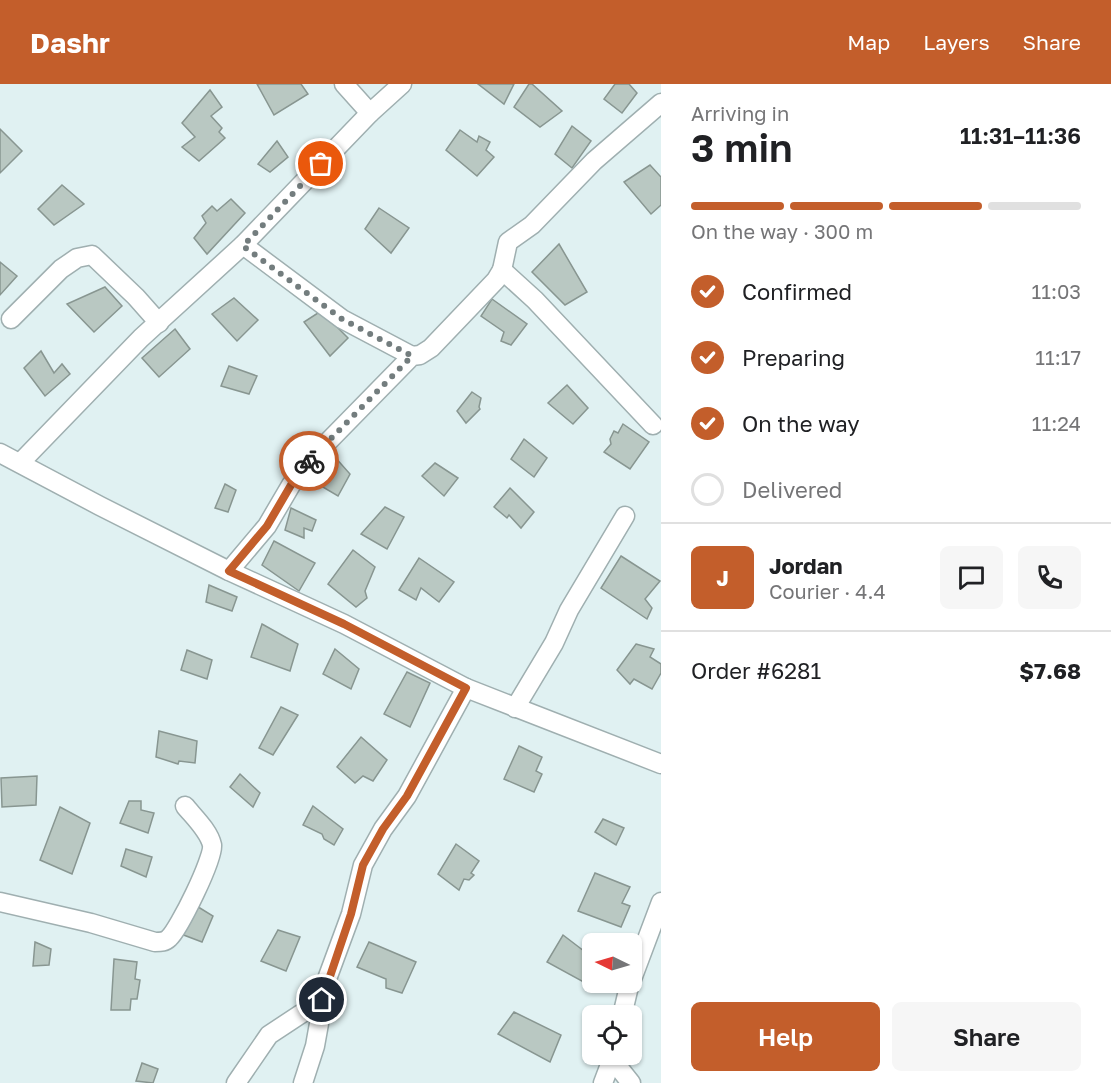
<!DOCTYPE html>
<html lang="en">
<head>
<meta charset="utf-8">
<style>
	body { margin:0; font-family:"Golos Text",sans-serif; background:#f6f6f6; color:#202124; height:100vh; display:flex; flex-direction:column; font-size:22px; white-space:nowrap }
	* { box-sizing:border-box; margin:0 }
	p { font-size:20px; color:#757577 }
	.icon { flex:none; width:33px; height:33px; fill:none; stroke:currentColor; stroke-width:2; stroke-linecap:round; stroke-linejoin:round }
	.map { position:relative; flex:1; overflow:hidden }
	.side { display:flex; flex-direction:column; background:#fff; width:450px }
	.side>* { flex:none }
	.needle { width:39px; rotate:275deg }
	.tools { position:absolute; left:582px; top:849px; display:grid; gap:12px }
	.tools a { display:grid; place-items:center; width:60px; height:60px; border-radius:9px; background:#fff; box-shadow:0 2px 4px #0004; font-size:30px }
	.pin { position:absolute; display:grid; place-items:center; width:51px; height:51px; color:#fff; margin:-26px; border:3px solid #fff; border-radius:50%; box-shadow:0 2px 6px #0007 }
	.courier { position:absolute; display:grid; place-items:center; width:60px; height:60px; margin:-30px; border:4px solid #c35e2b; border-radius:50%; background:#fff; color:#222; box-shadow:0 2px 8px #0007 }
	.summary em { font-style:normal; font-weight:600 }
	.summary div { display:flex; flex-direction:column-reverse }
	.summary { display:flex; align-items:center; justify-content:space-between; height:102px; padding:0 30px }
	h1 { font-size:39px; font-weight:600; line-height:45px }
	.bar { display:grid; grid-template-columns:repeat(4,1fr); gap:9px 6px; align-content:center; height:72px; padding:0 30px }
	.bar i { height:8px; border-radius:4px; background:#e0e0e0 }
	.bar .current { background:#c35e2b }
	.bar p { grid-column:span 4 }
	.line { display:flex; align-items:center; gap:15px; padding:0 30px; border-top:2px solid #e0e0e0 }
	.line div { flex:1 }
	.round { display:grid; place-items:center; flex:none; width:63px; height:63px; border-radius:9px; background:#f6f6f6 }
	ol { padding:0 30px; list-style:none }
	li { display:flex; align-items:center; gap:18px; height:66px }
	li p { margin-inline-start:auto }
	li .icon { padding:6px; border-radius:50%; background:#c35e2b; color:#fff; stroke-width:4 }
	li:last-child { color:#757577 }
	li i { width:33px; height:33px; border:3px solid #e0e0e0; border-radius:50% }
	.button { display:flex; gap:12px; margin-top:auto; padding:12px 30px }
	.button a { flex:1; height:69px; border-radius:9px; background:#c35e2b; color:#fff; font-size:24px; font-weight:600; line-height:69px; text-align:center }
	.button a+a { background:#f6f6f6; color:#202124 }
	header { display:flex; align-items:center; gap:36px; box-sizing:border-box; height:84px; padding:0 30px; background:#c35e2b; color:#fff }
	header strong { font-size:28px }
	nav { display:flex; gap:33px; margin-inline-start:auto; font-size:21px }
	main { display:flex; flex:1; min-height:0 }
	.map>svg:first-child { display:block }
	.building { fill:#b9c8c2; stroke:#889691; stroke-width:1.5 }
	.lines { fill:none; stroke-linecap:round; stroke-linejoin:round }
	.minor-casing { stroke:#9fafb0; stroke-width:21 }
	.minor { stroke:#fff; stroke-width:18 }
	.done { stroke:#737d7e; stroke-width:6; stroke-dasharray:0 10.8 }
	.route { stroke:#c35e2b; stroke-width:8 }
</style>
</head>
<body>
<header>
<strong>Dashr</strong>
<nav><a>Map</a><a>Layers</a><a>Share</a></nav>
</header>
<main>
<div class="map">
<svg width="661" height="999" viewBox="0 0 661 999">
	<rect width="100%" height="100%" fill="#e0f1f2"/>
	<g class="building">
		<polygon points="257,0 301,0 308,10 274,31"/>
		<polygon points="478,0 514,0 504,20"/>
		<polygon points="529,0 532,0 562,27 540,43 514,23"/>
		<polygon points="615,0 629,0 637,9 622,29 604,15"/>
		<polygon points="210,6 222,23 211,32 222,44 219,48 225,54 199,77 182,63 195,53 182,39"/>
		<polygon points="572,42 591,57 572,84 555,70"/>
		<polygon points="0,45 22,67 0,89"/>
		<polygon points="460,46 477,58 479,52 490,58 486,66 494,73 477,92 446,66"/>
		<polygon points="277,57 288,73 270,88 258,80"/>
		<polygon points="650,81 661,93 661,121 651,130 624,98"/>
		<polygon points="62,101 84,120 54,141 38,125"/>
		<polygon points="231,115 245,129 207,170 194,154 206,139 202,132 212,122 217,127"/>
		<polygon points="379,124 409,144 391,169 365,145"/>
		<polygon points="559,160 587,208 565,221 532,188"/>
		<polygon points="0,178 17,192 0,211"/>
		<polygon points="105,203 122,222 94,248 67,220"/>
		<polygon points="234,214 258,236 237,257 212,230"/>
		<polygon points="492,215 527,240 511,261 501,257 504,248 481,232"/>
		<polygon points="321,227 348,254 330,272 304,238"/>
		<polygon points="175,245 190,265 159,293 142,274"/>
		<polygon points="41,267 54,289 62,280 70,290 45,312 24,284"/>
		<polygon points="229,282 257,292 249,310 221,302"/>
		<polygon points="567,301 588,324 573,340 548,319"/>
		<polygon points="472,308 481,314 479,323 480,325 466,339 457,327"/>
		<polygon points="623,340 649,358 630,385 604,368 611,360 610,355 614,347 618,349"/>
		<polygon points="524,355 547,374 534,393 511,375"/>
		<polygon points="334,372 350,390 338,412 316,399"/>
		<polygon points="435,379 458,394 444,412 422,392"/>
		<polygon points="225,400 236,406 228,428 215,424"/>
		<polygon points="510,404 534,428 521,444 509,431 507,434 494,423"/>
		<polygon points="385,423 404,433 387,465 361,450"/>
		<polygon points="291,424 316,436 312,447 304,444 304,454 285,446"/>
		<polygon points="274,457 315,479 299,507 262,481"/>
		<polygon points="353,466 375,483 365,507 367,514 356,523 328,500"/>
		<polygon points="621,472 660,497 645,515 652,524 647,535 601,504"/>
		<polygon points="419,474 454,498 439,518 421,504 416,516 399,506"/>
		<polygon points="209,501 237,513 232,527 206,518"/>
		<polygon points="262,540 298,560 290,587 251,573"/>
		<polygon points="636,560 654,565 650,573 661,580 661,589 652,605 634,595 630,600 617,586"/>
		<polygon points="335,565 359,585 351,605 323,590"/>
		<polygon points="187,566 212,576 207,595 181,586"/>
		<polygon points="407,588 430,599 410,643 384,630"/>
		<polygon points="281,623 298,631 273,671 259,664"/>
		<polygon points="159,647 197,657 195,679 179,677 178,680 156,673"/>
		<polygon points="361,653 387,676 373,697 363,692 355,699 337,683"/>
		<polygon points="519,662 542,673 536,687 542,690 534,708 504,695"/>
		<polygon points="240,690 260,709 253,723 230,703"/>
		<polygon points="37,692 36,721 2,723 1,694"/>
		<polygon points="129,717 141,717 141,726 154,729 148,749 120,739"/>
		<polygon points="313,722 343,745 334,761 324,755 322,750 303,741"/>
		<polygon points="60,723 90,739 72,790 40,776"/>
		<polygon points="603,735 624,744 616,761 595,748"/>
		<polygon points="456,760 479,777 471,789 474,791 469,796 464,795 459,806 438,790"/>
		<polygon points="126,765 152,773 146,793 121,782"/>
		<polygon points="595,789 630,803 622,819 630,822 621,843 578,827"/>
		<polygon points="195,821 213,832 202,858 181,850"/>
		<polygon points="278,846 300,853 286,887 261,877"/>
		<polygon points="563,851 584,867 588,862 592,863 592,891 589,901 547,878"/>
		<polygon points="35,858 51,865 49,881 33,882"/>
		<polygon points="369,858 416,878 402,909 386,904 386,895 357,883"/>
		<polygon points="114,875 137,878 135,895 140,896 137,915 131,915 130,926 111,926"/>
		<polygon points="514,928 561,951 550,978 498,950"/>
		<polygon points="142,979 158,985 153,999 136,997"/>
	</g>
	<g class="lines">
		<defs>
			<g id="minor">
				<polyline points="344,0 370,29"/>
				<polyline points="243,161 342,235 412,272"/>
				<polyline points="502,186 508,158 532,141 594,77 661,19"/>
				<polyline points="11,235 61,185 77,174 92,171 136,213 159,239"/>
				<polyline points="0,369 100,422 229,487 344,540 466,604 661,680"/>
				<polyline points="20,379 141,254 243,161 370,29 402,0"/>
				<polyline points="229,487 267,442 291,401 314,372 412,272 420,271 431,264 496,196 502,186 535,216 653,341"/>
				<polyline points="515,624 554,559 569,526 625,432"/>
				<path d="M0 818 91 839 155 858C161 858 165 858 169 854 179 845 214 774 212 761 209 747 194 733 185 722"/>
				<polyline points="632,895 661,818"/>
				<polyline points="622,932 630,898"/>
				<polyline points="612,975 631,999"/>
				<polyline points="236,999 269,951 322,916"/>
				<polyline points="303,999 315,962 327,895 351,830 363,781 383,745 407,712 466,604"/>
				<polyline points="603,999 614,970"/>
			</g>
		</defs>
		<use href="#minor" class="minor-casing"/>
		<use href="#minor" class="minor"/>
	</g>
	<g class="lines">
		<polyline class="done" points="309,377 412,272 342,235 243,162 321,80"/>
		<polyline class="route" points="309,377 291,401 267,442 229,487 344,540 466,604 407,712 383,745 363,781 351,830 322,916"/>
	</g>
</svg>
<div class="tools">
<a><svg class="needle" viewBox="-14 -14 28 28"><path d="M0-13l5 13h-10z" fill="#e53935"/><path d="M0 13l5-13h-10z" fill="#757577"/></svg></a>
<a><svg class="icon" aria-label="locate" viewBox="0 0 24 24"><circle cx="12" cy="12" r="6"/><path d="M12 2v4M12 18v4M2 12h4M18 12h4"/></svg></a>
</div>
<div class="pin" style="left:321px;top:80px;background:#ea580c"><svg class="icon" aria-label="bag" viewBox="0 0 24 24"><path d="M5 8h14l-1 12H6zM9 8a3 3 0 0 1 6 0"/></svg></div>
<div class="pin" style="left:322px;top:916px;background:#1f2937"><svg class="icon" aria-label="home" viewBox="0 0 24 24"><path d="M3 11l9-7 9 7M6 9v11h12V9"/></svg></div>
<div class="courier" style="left:309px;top:377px"><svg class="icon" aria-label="bike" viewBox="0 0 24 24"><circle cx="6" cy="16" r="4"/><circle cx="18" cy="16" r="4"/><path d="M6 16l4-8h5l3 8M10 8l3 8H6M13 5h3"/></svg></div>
</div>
<section class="side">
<div class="summary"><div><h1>3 min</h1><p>Arriving in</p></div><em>11:31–11:36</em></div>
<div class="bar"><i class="current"></i><i class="current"></i><i class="current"></i><i></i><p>On the way · 300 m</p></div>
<ol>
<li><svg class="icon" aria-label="check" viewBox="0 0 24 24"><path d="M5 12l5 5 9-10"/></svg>Confirmed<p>11:03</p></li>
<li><svg class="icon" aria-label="check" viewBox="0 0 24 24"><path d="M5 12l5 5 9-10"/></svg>Preparing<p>11:17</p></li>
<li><svg class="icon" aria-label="check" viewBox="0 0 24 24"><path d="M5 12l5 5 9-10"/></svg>On the way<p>11:24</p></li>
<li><i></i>Delivered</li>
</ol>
<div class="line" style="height:108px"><b class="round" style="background:#c35e2b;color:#fff">J</b><div><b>Jordan</b><p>Courier · 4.4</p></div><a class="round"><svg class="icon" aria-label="chat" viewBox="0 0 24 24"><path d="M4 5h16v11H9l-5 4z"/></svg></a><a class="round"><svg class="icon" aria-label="phone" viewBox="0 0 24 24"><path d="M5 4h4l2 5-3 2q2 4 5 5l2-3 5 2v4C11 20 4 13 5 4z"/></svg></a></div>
<div class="line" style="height:78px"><div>Order #6281</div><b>$7.68</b></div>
<div class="button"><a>Help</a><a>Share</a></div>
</section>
</main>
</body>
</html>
